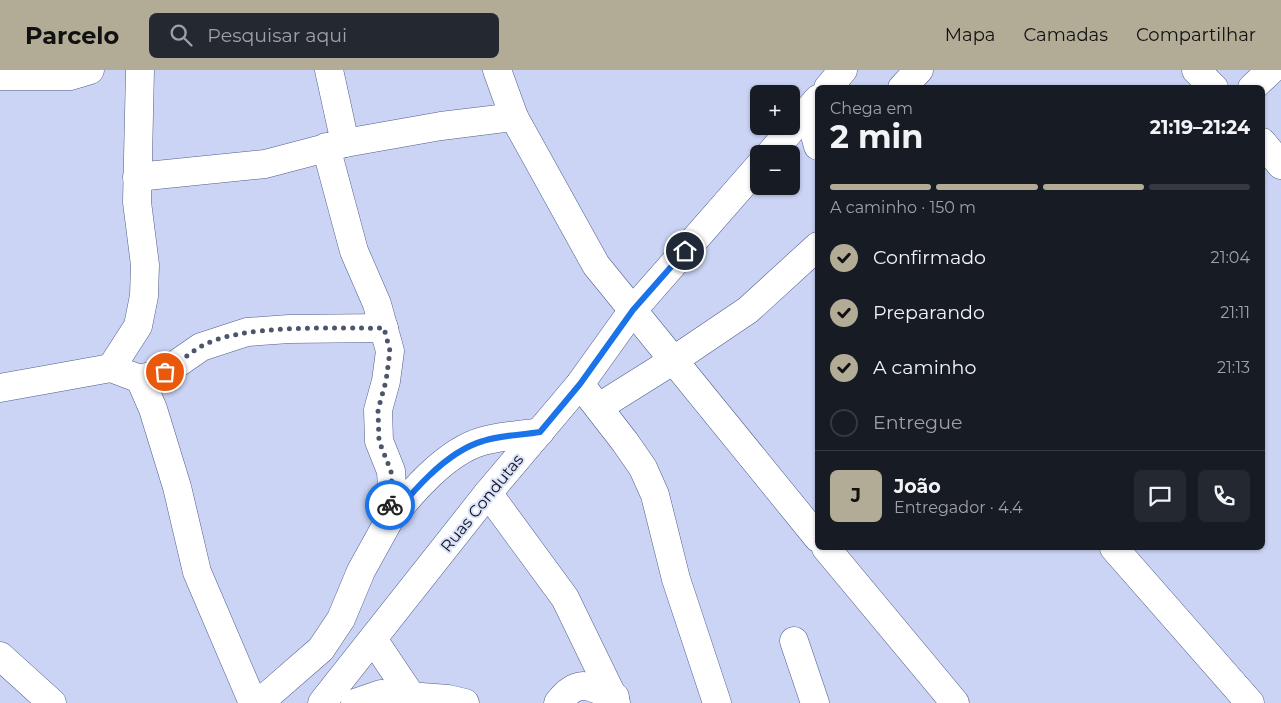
<!DOCTYPE html>
<html lang="pt">
<head>
<meta charset="utf-8">
<style>
	body { margin:0; font-family:Montserrat,sans-serif; background:#242831; color:#f1f3f6; height:100vh; display:flex; flex-direction:column; font-size:19px; white-space:nowrap }
	* { box-sizing:border-box; margin:0 }
	p { font-size:16px; color:#9ea1a6 }
	.icon { flex:none; width:28px; height:28px; fill:none; stroke:currentColor; stroke-width:2; stroke-linecap:round; stroke-linejoin:round }
	.map { position:relative; flex:1; overflow:hidden }
	.panel { position:absolute; left:815px; top:15px; width:450px; height:465px; display:flex; flex-direction:column; background:#171b24; border-radius:8px; box-shadow:0 1px 4px #0004 }
	.panel>* { flex:none }
	.controls { position:absolute; left:750px; top:15px; display:grid; gap:10px }
	.controls a { display:grid; place-items:center; width:50px; height:50px; border-radius:8px; background:#171b24; box-shadow:0 1px 4px #0004; font-size:25px }
	.pin { position:absolute; display:grid; place-items:center; width:42px; height:42px; color:#fff; margin:-21px; border:2px solid #fff; border-radius:50%; box-shadow:0 1px 5px #0007 }
	.courier { position:absolute; display:grid; place-items:center; width:50px; height:50px; margin:-25px; border:4px solid #1a73e8; border-radius:50%; background:#fff; color:#222; box-shadow:0 1px 6px #0007 }
	.overview em { font-style:normal; font-weight:700 }
	.overview div { display:flex; flex-direction:column-reverse }
	.overview { display:flex; align-items:center; justify-content:space-between; height:85px; padding:0 15px }
	h1 { font-size:32px; font-weight:700; line-height:38px }
	.bar { display:grid; grid-template-columns:repeat(4,1fr); gap:8px 5px; align-content:center; height:60px; padding:0 15px }
	.bar i { height:6px; border-radius:4px; background:#363941 }
	.bar .current { background:#b2ac97 }
	.bar p { grid-column:span 4 }
	.line { display:flex; align-items:center; gap:12px; padding:0 15px; border-top:1px solid #363941 }
	.line div { flex:1 }
	.round { display:grid; place-items:center; flex:none; width:52px; height:52px; border-radius:8px; background:#242831 }
	ol { padding:0 15px; list-style:none }
	li { display:flex; align-items:center; gap:15px; height:55px }
	li p { margin-inline-start:auto }
	li .icon { padding:5px; border-radius:50%; background:#b2ac97; color:#111; stroke-width:4 }
	li:last-child { color:#9ea1a6 }
	li i { width:28px; height:28px; border:2px solid #363941; border-radius:50% }
	header { display:flex; align-items:center; gap:30px; box-sizing:border-box; height:70px; padding:0 25px; background:#b2ac97; color:#111 }
	header strong { font-size:24px }
	nav { display:flex; gap:28px; margin-inline-start:auto; font-size:18px }
	.search { width:350px; height:45px; background:#242831; display:flex; align-items:center; gap:12px; box-sizing:border-box; padding:0 18px; border-radius:8px; color:#9ea1a6; font-size:19px }
	.map>svg:first-child { display:block }
	.lines { fill:none; stroke-linecap:round; stroke-linejoin:round }
	.minor-casing { stroke:#505d8c; stroke-width:29 }
	.minor { stroke:#fff; stroke-width:28 }
	.done { stroke:#4e546b; stroke-width:5; stroke-dasharray:0 9 }
	.route { stroke:#1a73e8; stroke-width:6 }
	.labels { text-anchor:middle; dominant-baseline:central; stroke-width:4; stroke-linejoin:round; paint-order:stroke }
	.street-label { font-size:16px; fill:#0b0f21; stroke:#dbe2f8 }
</style>
</head>
<body>
<header>
<strong>Parcelo</strong>
<div class="search"><svg class="icon" aria-label="search" viewBox="0 0 24 24"><circle cx="10" cy="10" r="6"/><path d="M15 15l6 6"/></svg>Pesquisar aqui</div>
<nav><a>Mapa</a><a>Camadas</a><a>Compartilhar</a></nav>
</header>
<div class="map">
<svg width="1281" height="633" viewBox="0 0 1281 633">
	<rect width="100%" height="100%" fill="#cbd4f5"/>
	<g class="lines">
		<defs>
			<g id="minor">
				<polyline points="329,0 345,73"/>
				<polyline points="497,0 514,47 596,195 818,468"/>
				<polyline points="1196,0 1214,18"/>
				<polyline points="0,6 70,6 90,0"/>
				<polyline points="828,18 843,0"/>
				<polyline points="902,18 919,0"/>
				<polyline points="1252,18 1271,0"/>
				<polyline points="808,40 818,76"/>
				<polyline points="1262,72 1281,95"/>
				<polyline points="770,84 818,29"/>
				<polyline points="137,107 265,94 345,73 441,56 514,47"/>
				<polyline points="111,298 138,256 144,226 145,195 137,132 140,0"/>
				<polyline points="140,309 165,302 201,277 247,262 289,259 384,258"/>
				<polyline points="580,314 625,372 643,398 655,425 676,509 717,633"/>
				<polyline points="0,318 111,298 140,309 153,339 177,417 197,502 253,633"/>
				<polyline points="599,337 674,290 748,240 818,176"/>
				<polyline points="488,423 565,528 616,633"/>
				<path d="M387 453C410 424 446 381 483 371 501 366 522 365 540 362"/>
				<polyline points="826,478 955,633"/>
				<polyline points="1114,478 1250,633"/>
				<polyline points="373,569 416,633"/>
				<polyline points="794,571 815,633"/>
				<polyline points="0,586 52,633"/>
				<polyline points="259,633 321,579 341,549 361,501 387,454 392,419 391,401 379,371 378,340 386,311 390,281 377,234 354,181 326,77"/>
				<polyline points="322,633 488,423 580,314 633,240 759,96"/>
				<polyline points="355,633 381,624 448,629 465,633"/>
				<path d="M558 633C578 607 589 616 615 627"/>
			</g>
		</defs>
		<use href="#minor" class="minor-casing"/>
		<use href="#minor" class="minor"/>
	</g>
	<g class="lines">
		<path class="done" d="M165 302C178 294 188 284 200 277 240 253 336 259 384 258L390 281 386 311 378 340 379 371 391 401 392 418 390 435"/>
		<path class="route" d="M390 435 387 454C410 424 445 382 483 371 501 365 522 365 540 362L580 314 633 240 685 181"/>
	</g>
	<g class="labels">
		<g class="street-label">
			<text transform="translate(482 433) rotate(-51)">Ruas Condutas</text>
		</g>
	</g>
</svg>
<div class="controls">
<a>+</a>
<a>−</a>
</div>
<div class="pin" style="left:165px;top:302px;background:#ea580c"><svg class="icon" aria-label="bag" viewBox="0 0 24 24"><path d="M5 8h14l-1 12H6zM9 8a3 3 0 0 1 6 0"/></svg></div>
<div class="pin" style="left:685px;top:181px;background:#1f2937"><svg class="icon" aria-label="home" viewBox="0 0 24 24"><path d="M3 11l9-7 9 7M6 9v11h12V9"/></svg></div>
<div class="courier" style="left:390px;top:435px"><svg class="icon" aria-label="bike" viewBox="0 0 24 24"><circle cx="6" cy="16" r="4"/><circle cx="18" cy="16" r="4"/><path d="M6 16l4-8h5l3 8M10 8l3 8H6M13 5h3"/></svg></div>
<section class="panel">
<div class="overview"><div><h1>2 min</h1><p>Chega em</p></div><em>21:19–21:24</em></div>
<div class="bar"><i class="current"></i><i class="current"></i><i class="current"></i><i></i><p>A caminho · 150 m</p></div>
<ol>
<li><svg class="icon" aria-label="check" viewBox="0 0 24 24"><path d="M5 12l5 5 9-10"/></svg>Confirmado<p>21:04</p></li>
<li><svg class="icon" aria-label="check" viewBox="0 0 24 24"><path d="M5 12l5 5 9-10"/></svg>Preparando<p>21:11</p></li>
<li><svg class="icon" aria-label="check" viewBox="0 0 24 24"><path d="M5 12l5 5 9-10"/></svg>A caminho<p>21:13</p></li>
<li><i></i>Entregue</li>
</ol>
<div class="line" style="height:90px"><b class="round" style="background:#b2ac97;color:#111">J</b><div><b>João</b><p>Entregador · 4.4</p></div><a class="round"><svg class="icon" aria-label="chat" viewBox="0 0 24 24"><path d="M4 5h16v11H9l-5 4z"/></svg></a><a class="round"><svg class="icon" aria-label="phone" viewBox="0 0 24 24"><path d="M5 4h4l2 5-3 2q2 4 5 5l2-3 5 2v4C11 20 4 13 5 4z"/></svg></a></div>
</section>
</div>
</body>
</html>
